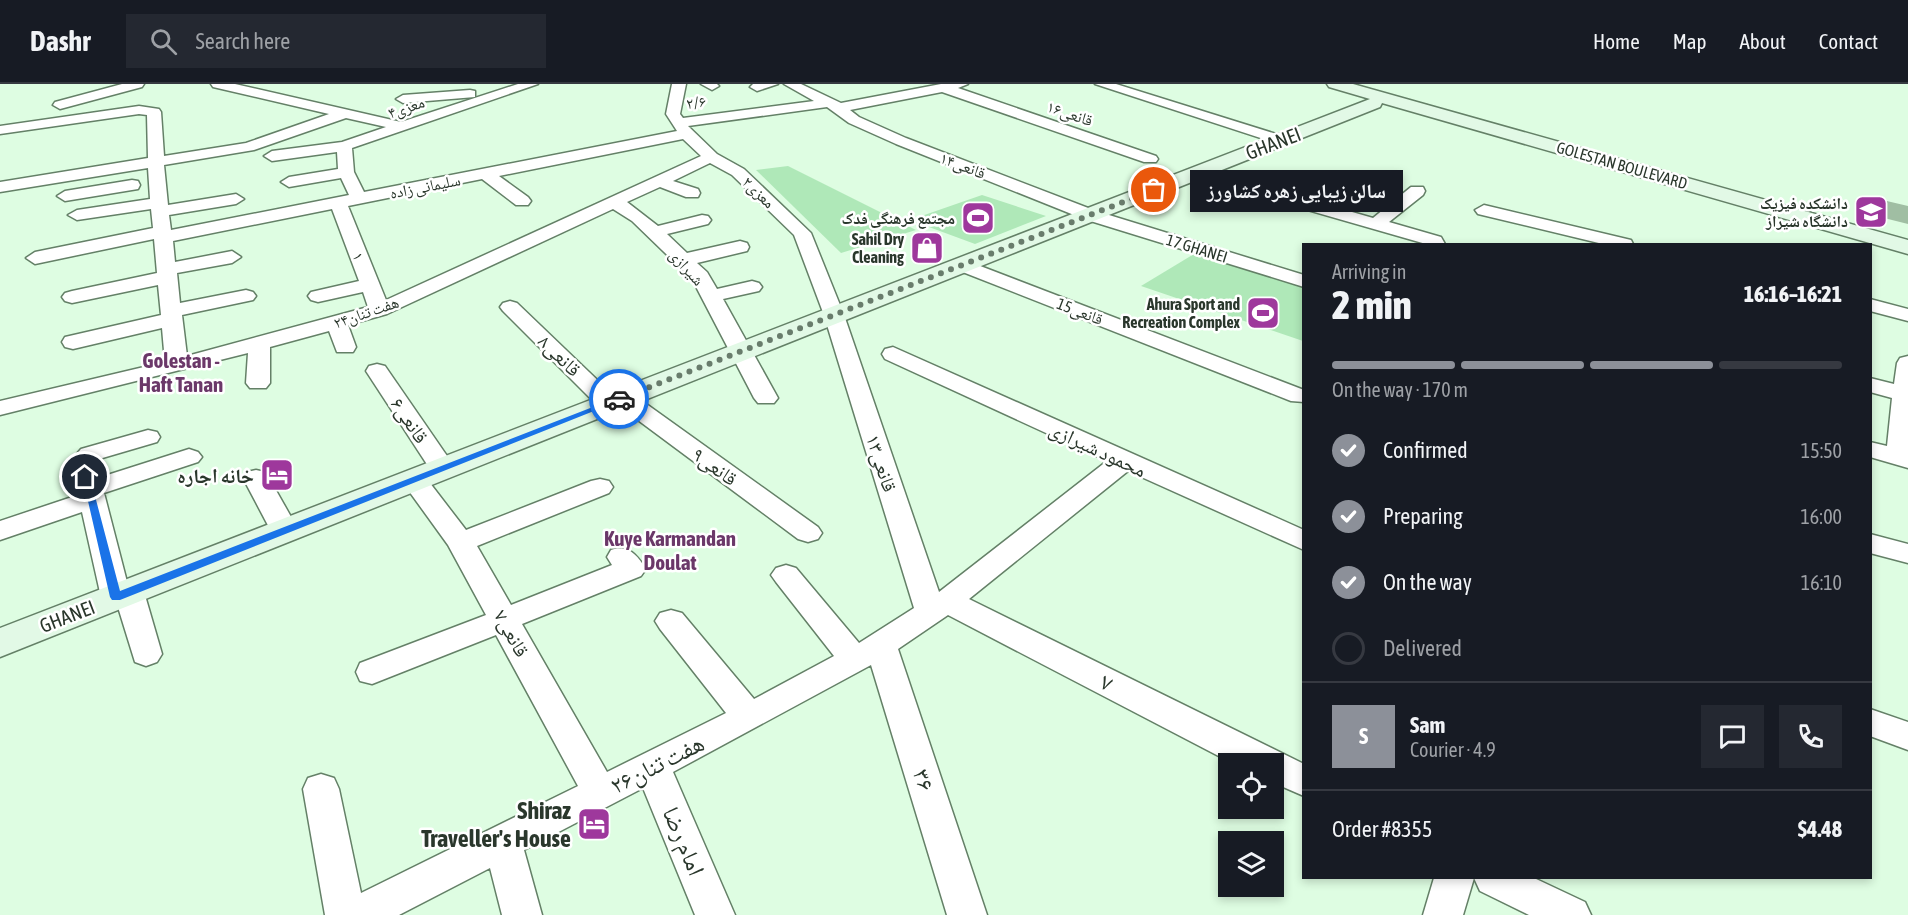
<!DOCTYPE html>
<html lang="en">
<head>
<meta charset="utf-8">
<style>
	body { margin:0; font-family:"Asap Condensed","Noto Naskh Arabic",sans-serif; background:#242831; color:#f1f3f6; height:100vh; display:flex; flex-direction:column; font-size:22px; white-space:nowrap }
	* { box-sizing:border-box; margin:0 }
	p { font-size:20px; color:#9ea1a6 }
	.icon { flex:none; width:33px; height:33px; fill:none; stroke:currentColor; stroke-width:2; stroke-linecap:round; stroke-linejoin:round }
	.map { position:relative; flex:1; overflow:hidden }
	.details { position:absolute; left:1302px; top:159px; width:570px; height:636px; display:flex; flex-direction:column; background:#171b24; border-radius:0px; box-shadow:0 3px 9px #0003 }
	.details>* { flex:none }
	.tools { position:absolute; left:1218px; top:669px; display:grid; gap:12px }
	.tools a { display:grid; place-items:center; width:66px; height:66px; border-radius:0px; background:#171b24; box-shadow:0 3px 9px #0003; font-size:30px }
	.pin { position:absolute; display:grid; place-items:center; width:51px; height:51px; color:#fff; margin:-26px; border:3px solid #fff; border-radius:50%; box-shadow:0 2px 6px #0007 }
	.courier { position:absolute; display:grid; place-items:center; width:60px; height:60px; margin:-30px; border:4px solid #1a73e8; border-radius:50%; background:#fff; color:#222; box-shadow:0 2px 8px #0007 }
	.bubble { position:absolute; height:42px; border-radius:0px; background:#171b24; box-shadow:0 3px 9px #0003; font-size:20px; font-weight:800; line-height:42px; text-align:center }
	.overview em { font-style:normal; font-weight:800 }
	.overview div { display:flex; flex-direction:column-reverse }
	.overview { display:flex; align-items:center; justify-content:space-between; height:102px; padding:0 30px }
	h1 { font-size:39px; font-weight:800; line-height:45px }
	.bar { display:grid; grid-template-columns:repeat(4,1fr); gap:9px 6px; align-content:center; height:72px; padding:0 30px }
	.bar i { height:8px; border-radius:4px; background:#363941 }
	.bar .active { background:#8c9099 }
	.bar p { grid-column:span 4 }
	.line { display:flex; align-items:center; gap:15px; padding:0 30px; border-top:2px solid #363941 }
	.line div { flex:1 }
	.round { display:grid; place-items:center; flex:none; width:63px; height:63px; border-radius:0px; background:#242831 }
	ol { padding:0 30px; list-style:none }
	li { display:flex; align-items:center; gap:18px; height:66px }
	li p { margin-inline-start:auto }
	li .icon { padding:6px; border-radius:50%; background:#8c9099; color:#fff; stroke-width:4 }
	li:last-child { color:#9ea1a6 }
	li i { width:33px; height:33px; border:3px solid #363941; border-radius:50% }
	header { display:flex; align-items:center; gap:36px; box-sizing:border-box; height:84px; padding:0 30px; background:#171b24; border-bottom:2px solid #363941 }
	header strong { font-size:28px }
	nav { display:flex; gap:33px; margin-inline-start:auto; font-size:21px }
	.search { width:420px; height:54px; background:#242831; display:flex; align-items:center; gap:15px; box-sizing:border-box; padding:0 21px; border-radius:0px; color:#9ea1a6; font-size:22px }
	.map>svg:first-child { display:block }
	.green { fill:#afe8b8 }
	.building { fill:#a0bea3 }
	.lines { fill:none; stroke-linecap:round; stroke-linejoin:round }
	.street-casing { stroke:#648067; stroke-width:3 }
	.secondary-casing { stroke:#648067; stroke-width:3 }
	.street { fill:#fff; fill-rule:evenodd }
	.secondary { fill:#e2f9e6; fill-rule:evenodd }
	.route { fill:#1a73e8 }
	.done { stroke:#697c6c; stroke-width:6; stroke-dasharray:0 10.8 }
	.labels { text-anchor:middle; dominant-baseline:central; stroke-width:5; stroke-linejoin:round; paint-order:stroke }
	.far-street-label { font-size:16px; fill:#2a372c; stroke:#fff }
	.far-poi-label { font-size:16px; font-weight:bold; fill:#2a372c; stroke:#fff; text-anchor:end }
	.street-label { font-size:20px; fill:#2a372c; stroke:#fff }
	.poi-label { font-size:20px; font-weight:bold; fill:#2a372c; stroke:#fff; text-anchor:end }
	.neighbourhood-label { font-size:21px; font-weight:bold; fill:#6b3869; stroke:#fff }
	.near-street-label { font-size:24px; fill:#2a372c; stroke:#fff }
	.near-poi-label { font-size:24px; font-weight:bold; fill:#2a372c; stroke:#fff; text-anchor:end }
</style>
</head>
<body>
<header>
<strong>Dashr</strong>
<div class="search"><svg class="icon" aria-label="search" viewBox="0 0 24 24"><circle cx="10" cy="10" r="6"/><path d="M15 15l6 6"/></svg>Search here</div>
<nav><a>Home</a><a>Map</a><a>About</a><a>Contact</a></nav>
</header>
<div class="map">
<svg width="1908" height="831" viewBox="0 0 1908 831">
	<rect width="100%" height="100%" fill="#defde2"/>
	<g class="green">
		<polygon points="788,82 916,146 841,169 756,86"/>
		<polygon points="982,111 1046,132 975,160 910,136"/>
		<polygon points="1199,167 1303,199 1303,257 1141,202"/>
	</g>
	<polygon class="building" points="1874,114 1908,122 1908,140 1860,128"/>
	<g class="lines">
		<defs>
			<g id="street">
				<polygon points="122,0 144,0 142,3 60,25 53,21 55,18"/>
				<path d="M211 0H235L401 38 518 0H538L352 64 354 88 364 108 677 47 666 30 672 0H686L680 30 683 34 814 17 784 0H801L841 19 941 0H968L958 4 1156 72 1158 75 1156 78H1144L942 8 850 26 859 33 906 54 1096 127 1304 191V203L1084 135 896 60 849 39 827 23 688 42 717 70 744 85 811 149 844 231 939 508 1107 377 885 275 882 270 885 265 893 263 1304 446V466L1128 387 969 515 1304 680V712L1274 699V680H1234L948 531 898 565 987 831H947L871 581 673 688 735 831H695L643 704 524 766 542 831H502L490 784 399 831H325L303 705 308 694 321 690 334 694 339 705 361 809 578 702 496 551 372 600 360 597 356 588 360 579 486 531 448 461 401 396 405 390 414 388 423 390 466 446 591 397 600 395 609 397 613 403 609 409 477 462 511 521 612 481 607 473 611 466C629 461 636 470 646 485L641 492 522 540 607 688 726 629 660 545 655 537 660 529 671 526 682 529 754 615 834 572 776 498 771 491 776 484 786 481 796 484 859 559 914 524 824 231 794 151 732 91 710 79 673 97 698 105 700 109 698 113H686L660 103 627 118 658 142 702 131 708 132 711 136 708 140 667 150 687 169 740 157 747 159 749 163 747 167 697 179 707 188 717 205 752 197 759 199 762 203 759 207 723 215 778 314 774 319H758L754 314 692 195 632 137 613 125 387 230 348 241 356 263 353 268H337L329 247 270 263V299L266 304H250L246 299 248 269 0 331V317L165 278 162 244 73 265 65 263 62 258 65 253 161 231 158 201 72 219 65 217 62 213 65 209 72 207 157 189 154 155 35 180 26 174 35 168 153 144 151 125 77 136 68 131 77 126 150 115 148 84 0 108V98L148 74 147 31 139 30 0 50V42L139 22 159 25 161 28 164 72 246 59 329 30 213 3ZM346 34 386 43 342 58 272 67 264 72 272 77 337 68 338 85 289 93 281 98 289 103 341 94 349 111 171 146 169 131 236 120 244 115 236 110 168 121 164 81 254 66ZM683 55 701 72 386 216 348 122 482 95 516 121H528L531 117 528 113 499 92ZM332 125 359 197 311 208 308 212 311 216 318 218 363 208 368 223 187 272 182 231 253 216 256 212 253 208 246 206 180 219 177 189 232 179 241 173 232 167 175 178 173 157Z"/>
				<polygon points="701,0 717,0 719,2 712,6"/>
				<polygon points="753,0 778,0 757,7 750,3"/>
				<polygon points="1095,0 1116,0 1286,53 1289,56 1281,61 1276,59"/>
				<polygon points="470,6 475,7 475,13 403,19 396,15 403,11"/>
				<polygon points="132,96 138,97 140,101 138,105 65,117 57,112 65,107"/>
				<polygon points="1254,100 1373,134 1411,103 1423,103 1425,107 1423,111 1389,138 1441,153 1445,160 1426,160 1248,109 1246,105 1248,101"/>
				<polygon points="1484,121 1631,156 1633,160 1603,160 1478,130 1475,126"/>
				<polygon points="962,175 1304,306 1304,318 1291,317 955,185 952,181"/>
				<polygon points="1870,215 1908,225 1908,237 1870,227"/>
				<polygon points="510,217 517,219 613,311 623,307 631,309 818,443 822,449 818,455 808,458 798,455 619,322 609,327 601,325 503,227 500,223 503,219"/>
				<polygon points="1908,272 1908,384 1870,373 1870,358 1887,362 1892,314 1870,308 1870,294 1894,300 1897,279 1900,274"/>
				<polygon points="377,280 385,282 456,385 452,391 443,393 434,391 430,385 366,287 369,282"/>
				<polygon points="148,346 157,348 160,353 157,358 99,375 93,382 98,394 189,365 198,368 202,373 198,378 104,409 127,498 140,501 144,508 162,570 157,578 146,582 135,578 118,523 105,520 101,513 82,428 0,456 0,437 78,411 67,381 81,365"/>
				<polygon points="256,386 265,388 269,394 299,447 295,453 285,456 275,453 271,447 243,394 247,388"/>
				<polygon points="1870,450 1908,460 1908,479 1870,469"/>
				<polygon points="1870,625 1908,638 1908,666 1870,652"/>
				<polygon points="1434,794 1474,794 1463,831 1423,831"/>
				<polygon points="1474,794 1534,794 1585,818 1591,831 1529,831 1480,807"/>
			</g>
			<polygon id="secondary" points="1327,0 1353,0 1908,156 1908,170 1382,19 1380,23 0,573 0,544 1370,15 1329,3"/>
		</defs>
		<use href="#street" class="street-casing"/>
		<use href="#secondary" class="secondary-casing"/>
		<use href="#street" class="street"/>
		<use href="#secondary" class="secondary"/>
	</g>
	<polygon class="route" points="616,314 624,315 120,516 112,516 110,513 82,391 90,393 120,507"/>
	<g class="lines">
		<polyline class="done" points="619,315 1154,106"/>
	</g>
	<defs>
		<symbol id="university-square" viewBox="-11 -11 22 22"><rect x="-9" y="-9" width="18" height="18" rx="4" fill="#9e389c" stroke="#fff"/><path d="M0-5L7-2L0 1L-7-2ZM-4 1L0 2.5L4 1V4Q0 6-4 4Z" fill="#fff"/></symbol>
		<symbol id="stadium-square" viewBox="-11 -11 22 22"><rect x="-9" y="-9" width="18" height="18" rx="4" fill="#9e389c" stroke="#fff"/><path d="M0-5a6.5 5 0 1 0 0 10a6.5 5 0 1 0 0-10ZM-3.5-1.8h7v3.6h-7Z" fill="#fff"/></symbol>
		<symbol id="shop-square" viewBox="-11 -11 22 22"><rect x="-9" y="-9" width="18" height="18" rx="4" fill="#9e389c" stroke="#fff"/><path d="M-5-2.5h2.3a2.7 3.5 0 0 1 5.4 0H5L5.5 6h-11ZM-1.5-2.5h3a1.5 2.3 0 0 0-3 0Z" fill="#fff"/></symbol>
		<symbol id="hotel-square" viewBox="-11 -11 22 22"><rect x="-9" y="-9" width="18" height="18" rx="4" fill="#9e389c" stroke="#fff"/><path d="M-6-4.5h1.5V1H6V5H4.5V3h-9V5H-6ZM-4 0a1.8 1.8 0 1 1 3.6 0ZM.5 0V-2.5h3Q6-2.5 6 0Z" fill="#fff"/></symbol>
	</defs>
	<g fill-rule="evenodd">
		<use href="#university-square" x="1852" y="109" width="38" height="38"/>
		<use href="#stadium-square" x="959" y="115" width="38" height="38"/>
		<use href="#shop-square" x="908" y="145" width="38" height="38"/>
		<use href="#stadium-square" x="1244" y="210" width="38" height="38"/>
		<use href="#hotel-square" x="258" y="372" width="38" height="38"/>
		<use href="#hotel-square" x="575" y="721" width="38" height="38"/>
	</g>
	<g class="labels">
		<g class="far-street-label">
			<text transform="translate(696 18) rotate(-8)">۲/۶</text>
			<text transform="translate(406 23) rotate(-19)">۴معزی</text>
			<text transform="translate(1070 29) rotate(19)">۱۶قانعی</text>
			<text transform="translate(963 81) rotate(21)">۱۴قانعی</text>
			<text transform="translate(1622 81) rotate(16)">GOLESTAN BOULEVARD</text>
			<text transform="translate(425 102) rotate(-11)">سلیمانی زاده</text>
			<text transform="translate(759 108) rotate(44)">۲معزی</text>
			<text transform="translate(1197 164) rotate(17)">17 GHANEI</text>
			<text transform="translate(359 172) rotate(68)">۱</text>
			<text transform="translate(687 183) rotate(48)">شیرازی</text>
			<text transform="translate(1080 227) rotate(21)">15قانعی</text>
			<text transform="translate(366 228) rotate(-19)">هفت تنان۲۴</text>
		</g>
		<g class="far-poi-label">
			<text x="1848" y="119">دانشکده فیزیک<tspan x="1848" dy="18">دانشگاه شیراز</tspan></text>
			<text x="955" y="134">مجتمع فرهنگی فدک</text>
			<text x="904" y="155">Sahil Dry<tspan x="904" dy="18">Cleaning</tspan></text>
			<text x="1240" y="220">Ahura Sport and<tspan x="1240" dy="18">Recreation Complex</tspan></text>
		</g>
		<g class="street-label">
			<text transform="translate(1273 59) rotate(-21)">GHANEI</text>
			<text transform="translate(560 271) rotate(44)">۸قانعی</text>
			<text transform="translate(410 336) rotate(56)">۶قانعی</text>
			<text transform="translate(1098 365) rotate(25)">محمود شیرازی</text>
			<text transform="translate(882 379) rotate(72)">۱۳قانعی</text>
			<text transform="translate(715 382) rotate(36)">۹قانعی</text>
			<text transform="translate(67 532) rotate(-21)">GHANEI</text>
			<text transform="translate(512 549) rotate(61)">۷قانعی</text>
		</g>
		<g class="poi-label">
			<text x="254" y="391">خانه اجاره</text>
		</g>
		<g class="neighbourhood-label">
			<text x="181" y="276">Golestan -<tspan x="181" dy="24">Haft Tanan</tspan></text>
			<text x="670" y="454">Kuye Karmandan<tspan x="670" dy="24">Doulat</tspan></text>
		</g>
		<g class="near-street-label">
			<text transform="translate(1107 598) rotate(27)">۷</text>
			<text transform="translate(657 680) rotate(-27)">هفت تنان۲۶</text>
			<text transform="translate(924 696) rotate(72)">۳۶</text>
			<text transform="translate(684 757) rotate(67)">امام رضا</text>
		</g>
		<g class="near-poi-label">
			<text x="571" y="726">Shiraz<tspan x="571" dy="28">Traveller's House</tspan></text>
		</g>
	</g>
</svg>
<div class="tools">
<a><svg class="icon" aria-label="locate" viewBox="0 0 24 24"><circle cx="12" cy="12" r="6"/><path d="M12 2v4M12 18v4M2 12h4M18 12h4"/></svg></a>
<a><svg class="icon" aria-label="layers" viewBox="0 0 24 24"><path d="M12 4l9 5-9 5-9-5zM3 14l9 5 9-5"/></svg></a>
</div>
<div class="pin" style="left:1154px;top:106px;background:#ea580c"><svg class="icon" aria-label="bag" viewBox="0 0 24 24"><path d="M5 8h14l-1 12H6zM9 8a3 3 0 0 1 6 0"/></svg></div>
<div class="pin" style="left:85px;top:393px;background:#1f2937"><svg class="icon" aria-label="home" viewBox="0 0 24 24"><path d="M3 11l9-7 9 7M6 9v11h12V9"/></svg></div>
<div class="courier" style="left:619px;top:315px"><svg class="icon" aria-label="car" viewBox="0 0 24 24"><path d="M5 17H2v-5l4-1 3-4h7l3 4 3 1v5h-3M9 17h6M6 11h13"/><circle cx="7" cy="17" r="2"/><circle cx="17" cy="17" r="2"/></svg></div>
<div class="bubble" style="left:1190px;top:86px;width:213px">سالن زیبایی زهره کشاورز</div>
<section class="details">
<div class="overview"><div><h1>2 min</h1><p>Arriving in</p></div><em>16:16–16:21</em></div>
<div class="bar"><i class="active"></i><i class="active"></i><i class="active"></i><i></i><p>On the way · 170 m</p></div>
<ol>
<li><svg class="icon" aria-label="check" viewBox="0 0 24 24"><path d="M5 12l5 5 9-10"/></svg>Confirmed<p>15:50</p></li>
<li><svg class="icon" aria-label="check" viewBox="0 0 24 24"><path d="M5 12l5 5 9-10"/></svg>Preparing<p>16:00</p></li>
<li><svg class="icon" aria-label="check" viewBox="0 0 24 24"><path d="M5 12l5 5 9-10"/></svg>On the way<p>16:10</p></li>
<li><i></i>Delivered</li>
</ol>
<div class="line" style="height:108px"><b class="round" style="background:#8c9099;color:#fff">S</b><div><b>Sam</b><p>Courier · 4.9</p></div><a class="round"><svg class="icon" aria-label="chat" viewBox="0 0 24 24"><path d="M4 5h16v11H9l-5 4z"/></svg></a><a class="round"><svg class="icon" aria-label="phone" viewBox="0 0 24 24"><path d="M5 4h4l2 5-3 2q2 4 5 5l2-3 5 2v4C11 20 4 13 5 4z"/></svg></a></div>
<div class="line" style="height:78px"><div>Order #8355</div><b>$4.48</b></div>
</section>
</div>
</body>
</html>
